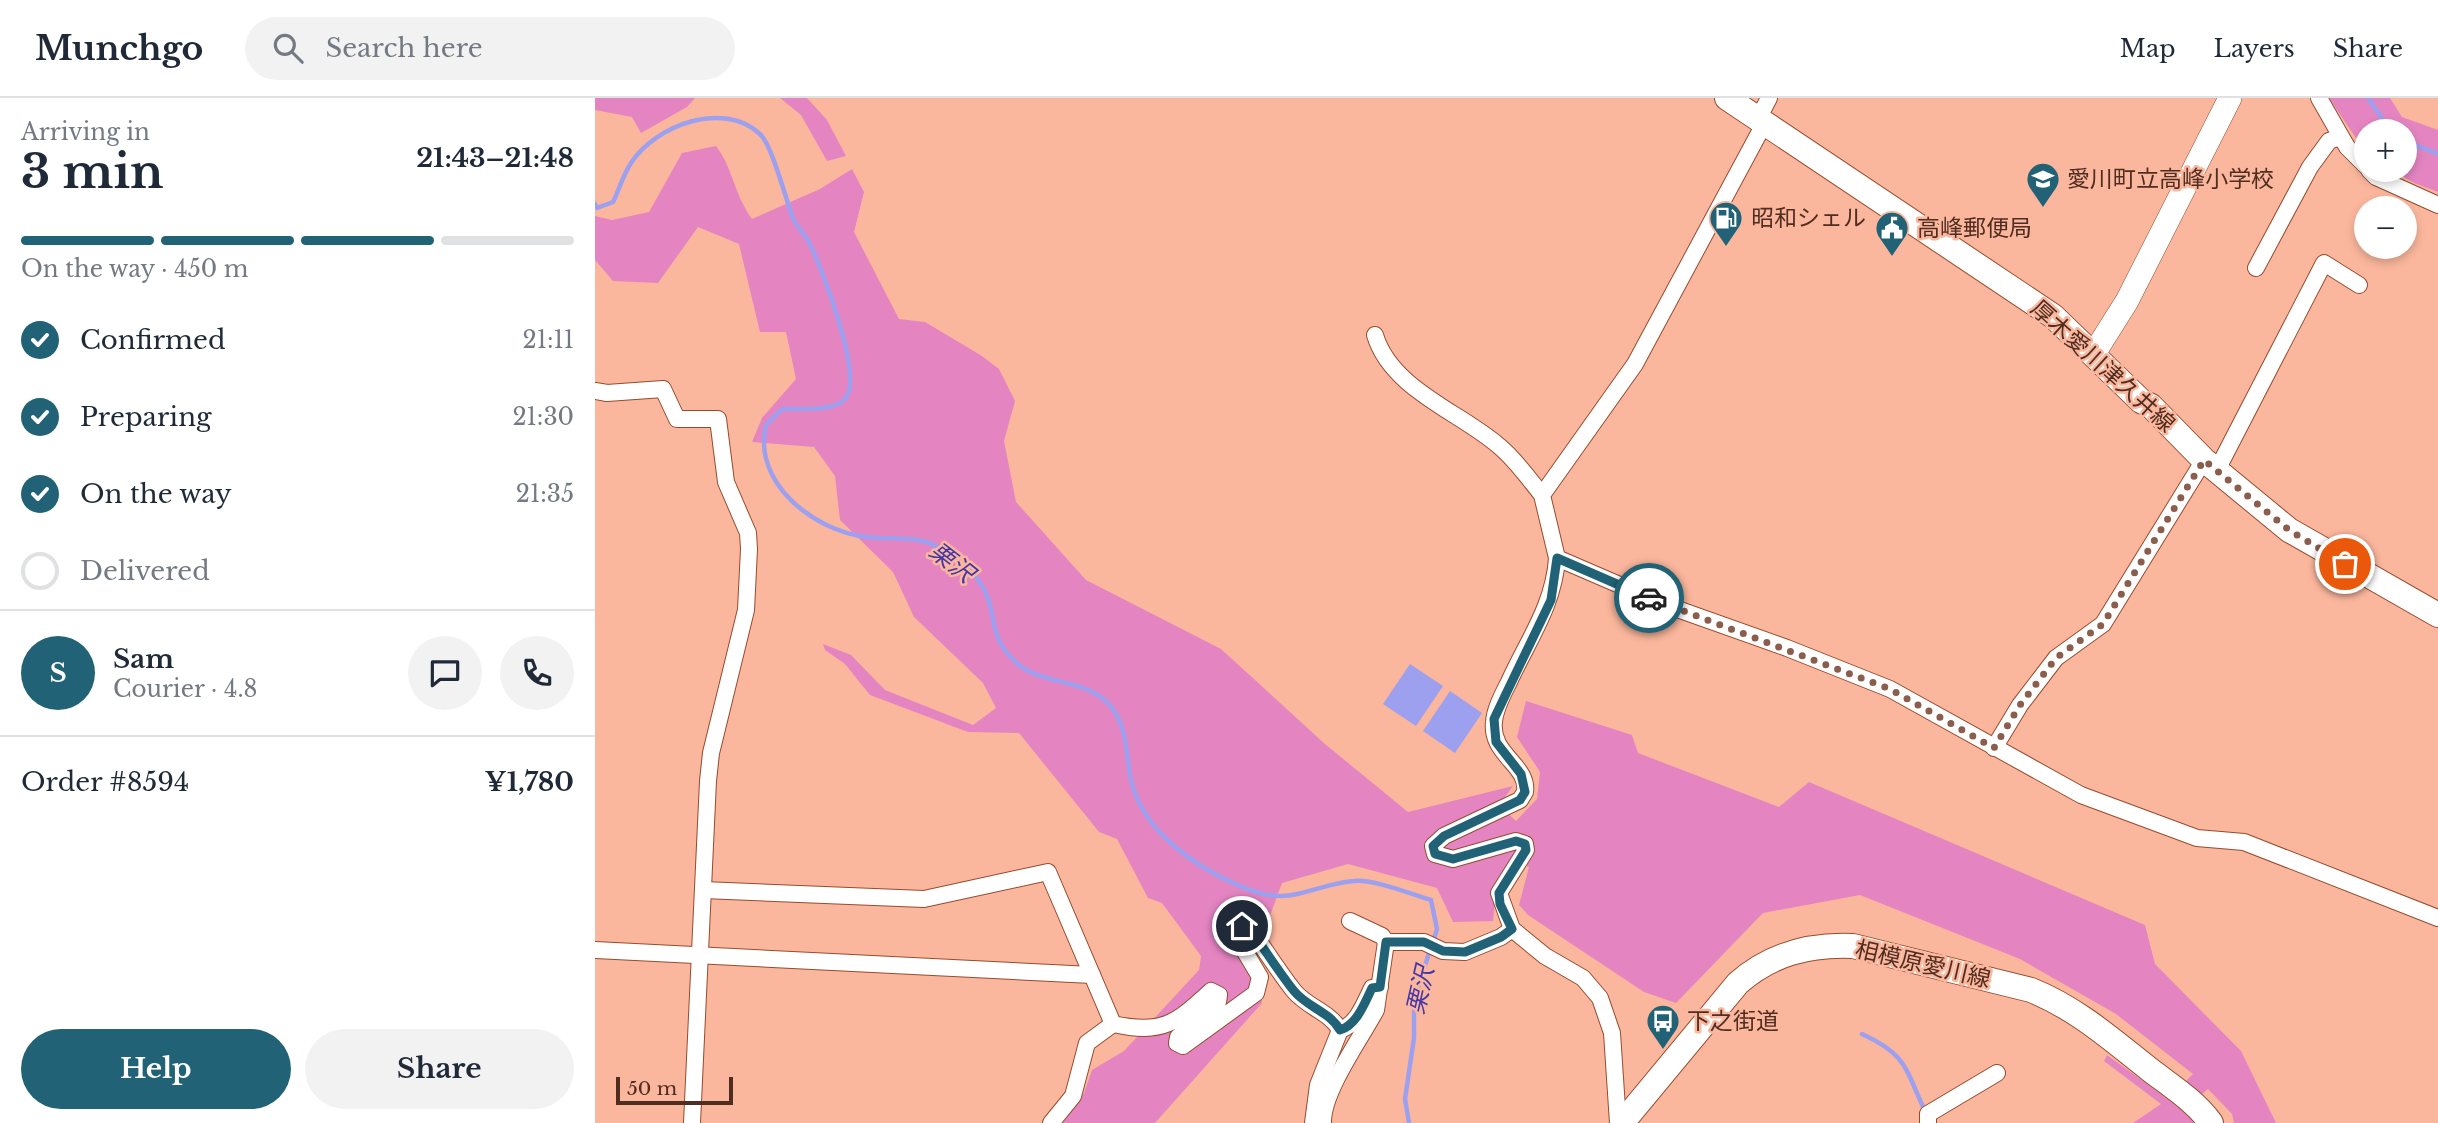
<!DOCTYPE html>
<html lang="en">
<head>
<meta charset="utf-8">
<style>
	body { margin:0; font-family:"Libre Baskerville","Noto Sans JP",serif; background:#f2f2f3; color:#1f2937; height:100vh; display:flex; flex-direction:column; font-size:26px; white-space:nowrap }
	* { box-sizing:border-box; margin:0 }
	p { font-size:23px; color:#747a83 }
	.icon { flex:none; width:38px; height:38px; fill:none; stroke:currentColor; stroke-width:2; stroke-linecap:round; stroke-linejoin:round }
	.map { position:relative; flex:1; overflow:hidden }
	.drawer { display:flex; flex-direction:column; background:#fff; width:595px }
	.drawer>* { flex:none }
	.controls { position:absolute; left:1759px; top:21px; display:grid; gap:14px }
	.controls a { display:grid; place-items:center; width:63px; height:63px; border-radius:50%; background:#fff; box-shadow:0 4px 10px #0003; font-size:35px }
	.scale { position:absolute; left:21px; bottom:18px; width:117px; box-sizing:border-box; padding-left:7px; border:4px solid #4f2d20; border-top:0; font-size:19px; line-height:24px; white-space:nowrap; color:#4f2d20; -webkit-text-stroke:5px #fbb79d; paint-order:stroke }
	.pin { position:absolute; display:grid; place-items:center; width:60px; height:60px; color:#fff; margin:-30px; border:4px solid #fff; border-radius:50%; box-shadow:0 2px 7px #0007 }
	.courier { position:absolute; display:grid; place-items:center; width:70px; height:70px; margin:-35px; border:5px solid #216276; border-radius:50%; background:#fff; color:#222; box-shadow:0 2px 9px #0007 }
	.headline em { font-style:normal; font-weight:700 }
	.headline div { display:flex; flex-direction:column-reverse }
	.headline { display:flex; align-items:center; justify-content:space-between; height:119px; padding:0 21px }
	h1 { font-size:46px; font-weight:700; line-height:52px }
	.bar { display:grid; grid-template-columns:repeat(4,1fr); gap:10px 7px; align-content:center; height:84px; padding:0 21px }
	.bar i { height:9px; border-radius:5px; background:#e0e1e3 }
	.bar .on { background:#216276 }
	.bar p { grid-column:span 4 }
	.line { display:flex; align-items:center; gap:18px; padding:0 21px; border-top:2px solid #e0e1e3 }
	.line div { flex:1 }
	.round { display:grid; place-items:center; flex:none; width:74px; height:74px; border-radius:37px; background:#f2f2f3 }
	ol { padding:0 21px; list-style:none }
	li { display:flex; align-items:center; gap:21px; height:77px }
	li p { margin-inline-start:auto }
	li .icon { padding:7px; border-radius:50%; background:#216276; color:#fff; stroke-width:4 }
	li:last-child { color:#747a83 }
	li i { width:38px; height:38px; border:4px solid #e0e1e3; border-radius:50% }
	.action { display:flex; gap:14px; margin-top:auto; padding:14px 21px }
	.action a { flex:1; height:80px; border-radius:42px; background:#216276; color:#fff; font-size:28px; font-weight:700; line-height:80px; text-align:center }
	.action a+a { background:#f2f2f3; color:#1f2937 }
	header { display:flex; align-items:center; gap:42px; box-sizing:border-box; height:98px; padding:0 35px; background:#fff; border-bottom:2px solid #e0e1e3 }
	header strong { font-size:33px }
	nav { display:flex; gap:38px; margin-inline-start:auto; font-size:24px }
	.search { width:490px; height:63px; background:#f2f2f3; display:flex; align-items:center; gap:18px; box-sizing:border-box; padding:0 24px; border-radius:38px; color:#747a83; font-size:26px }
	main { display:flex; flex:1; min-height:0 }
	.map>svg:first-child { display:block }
	.green { fill:#e485c2 }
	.water { fill:#9d9fef }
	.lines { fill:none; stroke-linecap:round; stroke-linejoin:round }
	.stream { stroke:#9d9fef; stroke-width:4.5 }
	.street-casing { stroke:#964b2d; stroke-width:18 }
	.secondary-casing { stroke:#964b2d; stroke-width:24 }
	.primary-casing { stroke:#964b2d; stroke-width:26 }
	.street { stroke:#fff; stroke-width:16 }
	.secondary { stroke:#fff; stroke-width:23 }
	.primary { stroke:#fff; stroke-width:24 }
	.done { stroke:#8b5d4c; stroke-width:7; stroke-dasharray:0 12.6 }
	.route { stroke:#216276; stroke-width:9 }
	.labels { text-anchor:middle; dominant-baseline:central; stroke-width:5; stroke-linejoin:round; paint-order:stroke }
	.poi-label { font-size:23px; fill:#4f2d20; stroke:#fbb79d; text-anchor:start }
	.street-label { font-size:23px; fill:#4f2d20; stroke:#fbb79d }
	.water-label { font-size:24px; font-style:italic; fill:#4537a8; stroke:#fbb79d }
</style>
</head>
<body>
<header>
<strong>Munchgo</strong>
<div class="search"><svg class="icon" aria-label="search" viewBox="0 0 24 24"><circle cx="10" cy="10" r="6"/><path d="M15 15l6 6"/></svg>Search here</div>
<nav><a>Map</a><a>Layers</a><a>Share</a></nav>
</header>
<main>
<section class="drawer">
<div class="headline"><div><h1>3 min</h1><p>Arriving in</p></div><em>21:43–21:48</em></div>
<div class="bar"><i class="on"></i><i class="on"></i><i class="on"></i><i></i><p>On the way · 450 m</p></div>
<ol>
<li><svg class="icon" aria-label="check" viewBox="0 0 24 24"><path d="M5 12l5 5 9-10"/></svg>Confirmed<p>21:11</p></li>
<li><svg class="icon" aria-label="check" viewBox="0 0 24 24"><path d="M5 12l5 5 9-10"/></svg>Preparing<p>21:30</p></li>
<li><svg class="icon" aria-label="check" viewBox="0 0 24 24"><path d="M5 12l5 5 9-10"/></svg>On the way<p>21:35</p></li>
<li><i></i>Delivered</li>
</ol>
<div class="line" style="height:126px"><b class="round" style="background:#216276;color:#fff">S</b><div><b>Sam</b><p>Courier · 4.8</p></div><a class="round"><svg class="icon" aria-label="chat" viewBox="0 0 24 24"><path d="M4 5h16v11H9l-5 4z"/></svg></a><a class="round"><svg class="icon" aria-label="phone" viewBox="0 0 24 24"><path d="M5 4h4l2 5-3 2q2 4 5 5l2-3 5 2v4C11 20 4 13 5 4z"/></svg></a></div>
<div class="line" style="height:91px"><div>Order #8594</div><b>¥1,780</b></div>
<div class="action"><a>Help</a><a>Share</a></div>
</section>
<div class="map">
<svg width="1843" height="1025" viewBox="0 0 1843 1025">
	<rect width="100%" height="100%" fill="#fbb79d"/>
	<g class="green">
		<polygon points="0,0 100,0 92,9 46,35 37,19 0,12"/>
		<polygon points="185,0 212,0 232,22 251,58 232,63 206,17"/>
		<polygon points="1734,0 1795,0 1807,19 1843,32 1843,94 1819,85 1797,72 1810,72 1810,33 1771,33 1771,55"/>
		<path d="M121 48C138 70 139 96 157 121L225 91 257 71 269 94 259 134 304 221 330 224 387 258 404 271 420 303 409 343 421 404 491 482 626 551 730 646 813 714 918 688 904 707 921 723 942 701 945 674 922 639 931 603 1037 637 1043 655 1184 709 1214 684 1550 827 1560 866 1646 953 1681 1025H1639L1637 1016 1613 991 1591 1010 1601 1025H1538L1566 1006 1509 963 1512 957 1573 1001 1598 976 1521 916 1425 861 1265 797 1168 815 1081 905 1049 894 933 817 924 807 934 769 916 763 900 800 898 823 858 824 842 790 753 766 687 785 670 831 657 856 667 905 560 1025H468L489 995 497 972 529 953 604 872 606 858 567 805 553 800 522 741 504 734 424 635 373 634 275 597 250 566 230 552 228 546 256 557 290 592 378 627 401 610 388 585 319 519 298 474 245 422 240 378 219 349 157 344 167 320 201 281 191 234H165L144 146 103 129 63 185 18 183 0 162V118L17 122 54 114 87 55Z"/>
	</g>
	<g class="water">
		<polygon points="815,566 848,588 821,628 788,606"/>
		<polygon points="855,593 887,615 860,655 828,633"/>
	</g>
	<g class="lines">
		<g class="stream">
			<polyline points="1773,0 1796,33"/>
			<polyline points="1810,43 1843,56"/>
			<path d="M0 106 2 110 18 104C24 92 28 77 36 65 61 27 128 2 165 36 177 47 191 102 198 120 202 130 211 137 215 146 228 173 266 273 252 298 243 315 204 310 187 311L171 327C157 384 218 433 272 439 306 443 326 434 357 458 365 465 378 474 384 483 406 514 388 537 424 567 450 588 496 580 518 611 532 632 531 653 535 677 543 723 583 756 622 777 647 790 674 803 702 796 721 792 740 784 759 783 779 781 816 796 836 802L842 831 838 844"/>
			<path d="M1267 936C1313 957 1310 971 1330 1013"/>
			<polyline points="814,1025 810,1001 819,940 819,902 835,852"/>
		</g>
		<defs>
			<g id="street">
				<polyline points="1724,0 1752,49 1771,68"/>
				<polyline points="1163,21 1174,0"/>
				<polyline points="1169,26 1040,266 947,397 962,460 1071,507 1192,550 1295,591 1486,697 1602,740 1649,744 1843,820"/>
				<polyline points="1774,72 1781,79 1843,107"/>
				<polyline points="1661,170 1715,69 1734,43 1745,39"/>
				<path d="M780 237C796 291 865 314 904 348 921 362 934 381 947 397"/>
				<polyline points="0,293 12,295 68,291 82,321 123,321 131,384 153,435 154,451 151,512 116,655 113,683 97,1025"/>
				<polyline points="1622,372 1729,165 1764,187"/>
				<polyline points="1399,650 1425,607 1461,560 1508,526 1609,362"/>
				<path d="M108 792 329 801 453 774 518 926C568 937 581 925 616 893L624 897 623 904 583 939 582 945 588 948 661 895 665 879 643 842 642 832 647 828 654 829C669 850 683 873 699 893 712 909 735 914 745 932L723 987 718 1025"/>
				<path d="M917 831 904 795 931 752 930 746 921 743 858 761 840 756 838 748 849 738 925 702 930 694C934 667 895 657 899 624 900 610 908 596 914 584 933 542 959 507 962 460"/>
				<polyline points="791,844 829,844 848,853 870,854 906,839 917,831 950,858 988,880 1005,900 1017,935 1023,1025"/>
				<polyline points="0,852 497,877"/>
				<path d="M745 932C762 927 770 904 777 890L785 889"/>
				<polyline points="456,1025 478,998 492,945 518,926"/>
				<path d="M728 1025C727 994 766 940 781 912L791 844 787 838 755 823"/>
				<polyline points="1333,1025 1333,1016 1402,975"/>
			</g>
			<polyline id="secondary" points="1498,257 1532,203 1635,0"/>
			<g id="primary">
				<polyline points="1132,0 1458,218 1546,303 1556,308 1609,362 1694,432 1843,517"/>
				<path d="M1027 1025 1143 885C1176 856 1214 846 1258 848L1436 892C1481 910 1516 941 1554 971 1576 988 1600 1003 1616 1025"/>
			</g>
		</defs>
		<use href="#street" class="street-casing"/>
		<use href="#secondary" class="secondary-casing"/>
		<use href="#primary" class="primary-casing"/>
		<use href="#street" class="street"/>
		<use href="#secondary" class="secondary"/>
		<use href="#primary" class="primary"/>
	</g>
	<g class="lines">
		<polyline class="done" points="1054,500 1295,591 1399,650 1425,607 1461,560 1508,526 1609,362 1694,432 1750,466"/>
		<path class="route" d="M647 828 654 830C669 850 683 873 699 893 712 909 735 914 745 932 762 927 770 904 777 890L785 889 791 844H829L848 853 870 854 906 839 917 831 905 806 904 795 931 752 930 746 921 743 858 761 840 756 838 748 849 738 925 702 930 694 926 676 901 644 899 621 956 502 962 460 1054 500"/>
	</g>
	<defs>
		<symbol id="school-pin" viewBox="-11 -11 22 30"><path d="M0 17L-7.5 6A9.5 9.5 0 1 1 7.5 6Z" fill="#216276" stroke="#fbb79d"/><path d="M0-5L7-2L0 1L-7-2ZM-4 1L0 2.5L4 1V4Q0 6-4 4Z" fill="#fff"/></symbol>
		<symbol id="fuel-pin" viewBox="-11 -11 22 30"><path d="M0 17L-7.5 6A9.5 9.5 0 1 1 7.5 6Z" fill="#216276" stroke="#fbb79d"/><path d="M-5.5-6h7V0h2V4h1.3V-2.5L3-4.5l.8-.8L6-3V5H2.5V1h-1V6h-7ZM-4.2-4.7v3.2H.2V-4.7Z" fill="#fff"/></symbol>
		<symbol id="civic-pin" viewBox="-11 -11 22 30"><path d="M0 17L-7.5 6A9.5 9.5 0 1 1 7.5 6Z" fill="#216276" stroke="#fbb79d"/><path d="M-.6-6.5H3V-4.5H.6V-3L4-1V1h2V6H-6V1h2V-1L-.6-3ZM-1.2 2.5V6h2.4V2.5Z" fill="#fff"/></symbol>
		<symbol id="bus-pin" viewBox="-11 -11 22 30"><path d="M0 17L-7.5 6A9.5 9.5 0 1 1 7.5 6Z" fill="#216276" stroke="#fbb79d"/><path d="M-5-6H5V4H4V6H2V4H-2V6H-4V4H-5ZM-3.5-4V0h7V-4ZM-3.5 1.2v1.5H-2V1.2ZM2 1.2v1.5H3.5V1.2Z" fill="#fff"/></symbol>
	</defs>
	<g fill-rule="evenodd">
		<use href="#school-pin" x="1429" y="62" width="38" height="52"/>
		<use href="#fuel-pin" x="1112" y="101" width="38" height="52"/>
		<use href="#civic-pin" x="1278" y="111" width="38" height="52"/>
		<use href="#bus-pin" x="1049" y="904" width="38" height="52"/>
	</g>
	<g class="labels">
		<g class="poi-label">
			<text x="1472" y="81">愛川町立高峰小学校</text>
			<text x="1156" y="120">昭和シェル</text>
			<text x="1322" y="130">高峰郵便局</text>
			<text x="1092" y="923">下之街道</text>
		</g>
		<g class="street-label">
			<text transform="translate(1508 268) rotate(42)">厚木愛川津久井線</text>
			<text transform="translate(1328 866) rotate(13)">相模原愛川線</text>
		</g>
		<g class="water-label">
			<text transform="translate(357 464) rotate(38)">栗沢</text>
			<text transform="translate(825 892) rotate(-77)">栗沢</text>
		</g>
	</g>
</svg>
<div class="controls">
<a>+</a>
<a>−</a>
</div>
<div class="scale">50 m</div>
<div class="pin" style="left:1750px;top:466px;background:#ea580c"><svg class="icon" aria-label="bag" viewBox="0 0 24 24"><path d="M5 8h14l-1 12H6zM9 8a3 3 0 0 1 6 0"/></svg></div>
<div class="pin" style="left:647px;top:828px;background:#1f2937"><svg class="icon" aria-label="home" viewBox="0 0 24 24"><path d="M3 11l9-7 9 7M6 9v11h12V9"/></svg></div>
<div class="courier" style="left:1054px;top:500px"><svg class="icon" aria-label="car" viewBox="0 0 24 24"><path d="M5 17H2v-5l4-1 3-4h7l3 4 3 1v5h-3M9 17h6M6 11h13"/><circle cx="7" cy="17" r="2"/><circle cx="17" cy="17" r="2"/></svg></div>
</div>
</main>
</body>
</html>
